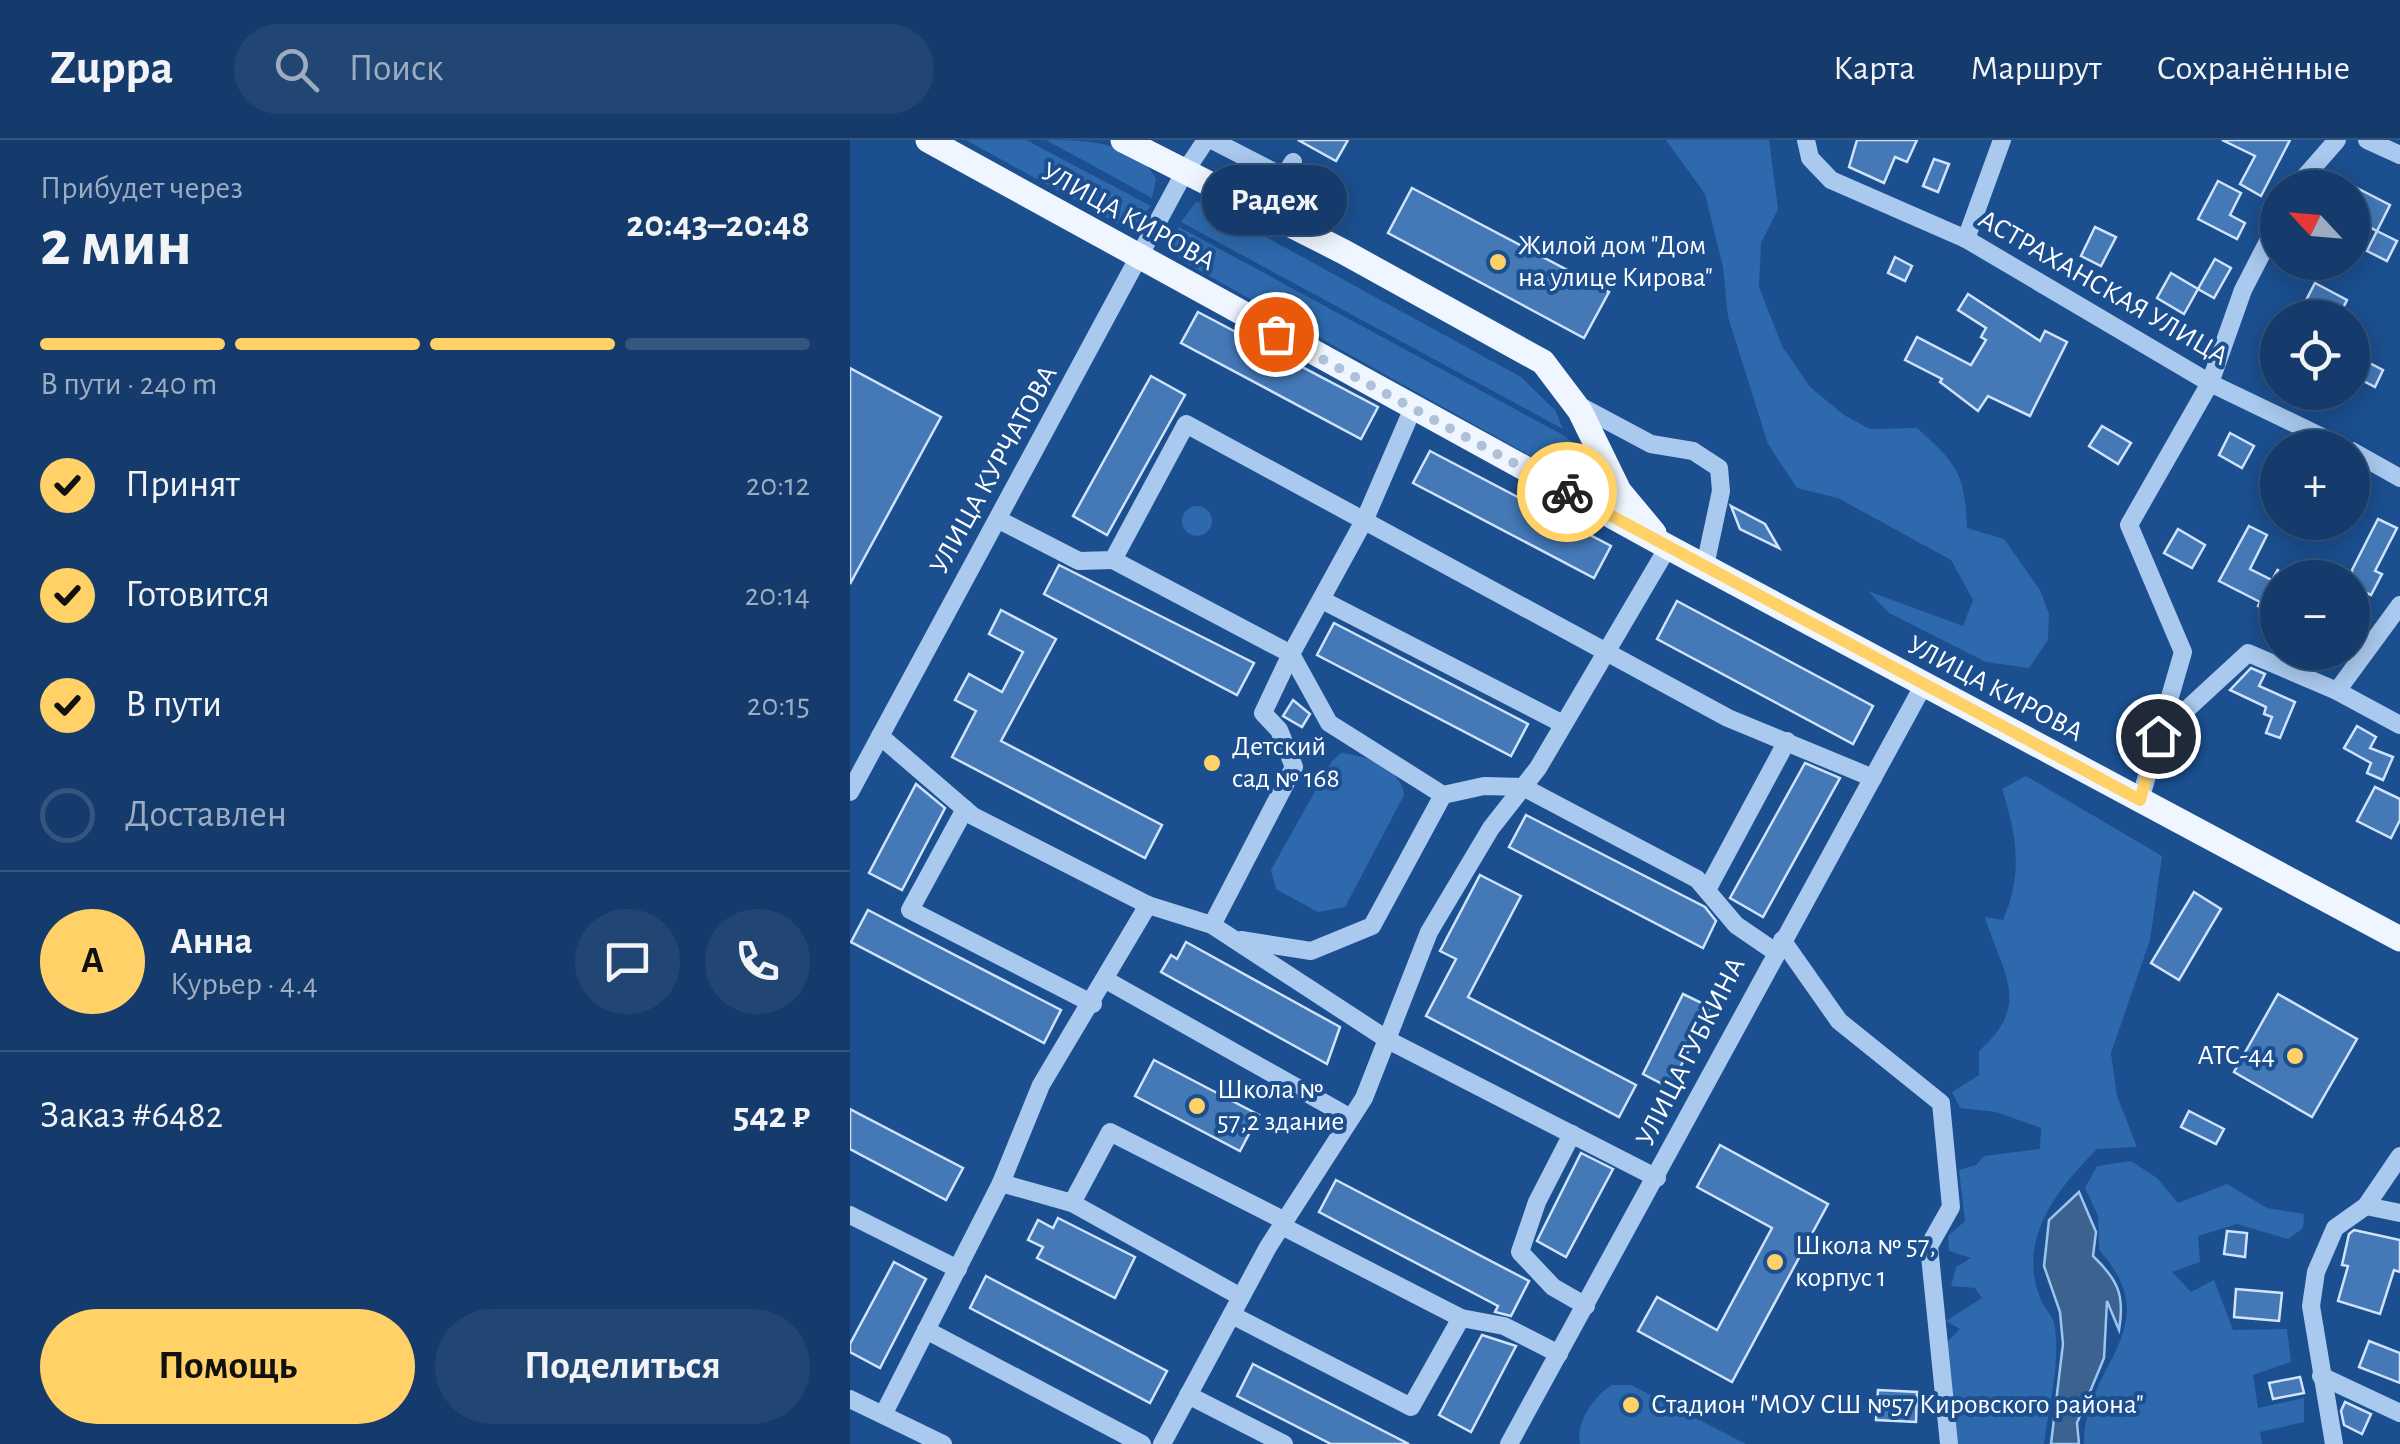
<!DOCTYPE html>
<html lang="ru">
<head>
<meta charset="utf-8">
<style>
	body { margin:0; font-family:"Alegreya Sans",sans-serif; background:#214673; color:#f1f3f6; height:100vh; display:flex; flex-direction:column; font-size:38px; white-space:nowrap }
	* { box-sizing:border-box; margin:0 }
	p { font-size:32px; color:#9dadc1 }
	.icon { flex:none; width:55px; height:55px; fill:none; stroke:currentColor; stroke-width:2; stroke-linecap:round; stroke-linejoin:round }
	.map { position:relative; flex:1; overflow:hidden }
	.details { display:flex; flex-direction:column; background:#143b6b; width:850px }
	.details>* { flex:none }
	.needle { width:65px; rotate:296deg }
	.tools { position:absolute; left:1410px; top:30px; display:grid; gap:20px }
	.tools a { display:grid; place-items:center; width:110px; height:110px; border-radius:50%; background:#143b6b; box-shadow:0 5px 25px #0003,0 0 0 2px #33557e; font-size:50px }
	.pin { position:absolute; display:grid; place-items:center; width:85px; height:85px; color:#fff; margin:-42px; border:5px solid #fff; border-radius:50%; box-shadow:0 2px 10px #0007 }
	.courier { position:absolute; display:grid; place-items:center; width:100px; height:100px; margin:-50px; border:8px solid #ffd166; border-radius:50%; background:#fff; color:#222; box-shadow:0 2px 12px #0007 }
	.bubble { position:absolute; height:70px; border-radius:35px; background:#143b6b; box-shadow:0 5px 25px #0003,0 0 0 2px #33557e; font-size:32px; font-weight:600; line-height:70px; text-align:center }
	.overview em { font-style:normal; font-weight:600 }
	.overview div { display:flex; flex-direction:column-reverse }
	.overview { display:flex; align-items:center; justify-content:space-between; height:170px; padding:0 40px }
	h1 { font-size:65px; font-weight:600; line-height:75px }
	.bar { display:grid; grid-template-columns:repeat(4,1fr); gap:15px 10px; align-content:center; height:120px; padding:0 40px }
	.bar i { height:12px; border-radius:8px; background:#33557e }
	.bar .selected { background:#ffd166 }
	.bar p { grid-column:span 4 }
	.line { display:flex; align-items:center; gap:25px; padding:0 40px; border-top:2px solid #33557e }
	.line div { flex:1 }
	.round { display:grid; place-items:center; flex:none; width:105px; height:105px; border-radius:52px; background:#214673 }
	ol { padding:0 40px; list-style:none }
	li { display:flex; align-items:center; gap:30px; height:110px }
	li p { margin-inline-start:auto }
	li .icon { padding:10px; border-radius:50%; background:#ffd166; color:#111; stroke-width:4 }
	li:last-child { color:#9dadc1 }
	li i { width:55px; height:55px; border:5px solid #33557e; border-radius:50% }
	.action { display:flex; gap:20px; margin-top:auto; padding:20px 40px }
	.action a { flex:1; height:115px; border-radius:60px; background:#ffd166; color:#111; font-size:40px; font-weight:600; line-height:115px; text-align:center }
	.action a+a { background:#214673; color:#f1f3f6 }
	header { display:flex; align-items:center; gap:60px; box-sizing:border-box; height:140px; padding:0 50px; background:#143b6b; border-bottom:2px solid #33557e }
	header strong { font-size:48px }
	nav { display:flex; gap:55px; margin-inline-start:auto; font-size:35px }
	.search { width:700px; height:90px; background:#214673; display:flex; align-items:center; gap:25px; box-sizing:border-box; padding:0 35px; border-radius:55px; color:#9dadc1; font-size:38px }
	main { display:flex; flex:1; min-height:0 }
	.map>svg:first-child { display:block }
	.green { fill:#2e69ad }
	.water { fill:#3c6290; stroke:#9cc4f0; stroke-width:2.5 }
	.building { fill:#4478b7; stroke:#cfe3fa; stroke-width:2.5 }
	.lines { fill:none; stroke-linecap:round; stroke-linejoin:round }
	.minor { stroke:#a9c9ee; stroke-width:18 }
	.major { stroke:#f0f6ff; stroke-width:25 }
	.done { stroke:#afc1d8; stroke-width:10; stroke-dasharray:0 18 }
	.route { stroke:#ffd166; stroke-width:12 }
	.poi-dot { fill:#ffd166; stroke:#1b4f8f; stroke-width:4 }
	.labels { text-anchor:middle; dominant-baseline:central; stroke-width:8; stroke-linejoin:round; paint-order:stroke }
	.street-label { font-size:28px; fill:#fff; stroke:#1b4f8f }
	.poi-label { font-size:28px; fill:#fff; stroke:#1b4f8f; text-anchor:start }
</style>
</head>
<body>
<header>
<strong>Zuppa</strong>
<div class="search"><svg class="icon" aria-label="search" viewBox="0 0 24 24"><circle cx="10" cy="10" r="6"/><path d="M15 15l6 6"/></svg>Поиск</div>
<nav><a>Карта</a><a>Маршрут</a><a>Сохранённые</a></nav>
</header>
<main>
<section class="details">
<div class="overview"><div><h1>2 мин</h1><p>Прибудет через</p></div><em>20:43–20:48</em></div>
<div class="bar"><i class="selected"></i><i class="selected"></i><i class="selected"></i><i></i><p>В пути · 240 m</p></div>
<ol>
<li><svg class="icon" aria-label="check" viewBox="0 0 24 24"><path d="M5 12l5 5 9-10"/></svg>Принят<p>20:12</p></li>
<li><svg class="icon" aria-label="check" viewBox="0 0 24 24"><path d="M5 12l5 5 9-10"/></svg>Готовится<p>20:14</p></li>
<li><svg class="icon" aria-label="check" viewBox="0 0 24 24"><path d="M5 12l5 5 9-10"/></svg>В пути<p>20:15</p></li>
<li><i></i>Доставлен</li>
</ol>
<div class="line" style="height:180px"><b class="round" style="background:#ffd166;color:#111">А</b><div><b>Анна</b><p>Курьер · 4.4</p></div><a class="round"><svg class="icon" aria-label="chat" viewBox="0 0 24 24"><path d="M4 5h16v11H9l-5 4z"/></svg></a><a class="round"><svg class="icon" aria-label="phone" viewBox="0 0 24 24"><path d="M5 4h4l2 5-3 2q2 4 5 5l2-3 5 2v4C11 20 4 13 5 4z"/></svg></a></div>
<div class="line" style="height:130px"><div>Заказ #6482</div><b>542 ₽</b></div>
<div class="action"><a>Помощь</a><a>Поделиться</a></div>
</section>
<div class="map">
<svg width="1550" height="1304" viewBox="0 0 1550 1304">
	<rect width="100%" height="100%" fill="#1b4f8f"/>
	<g class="green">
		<polygon points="116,0 176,0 301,66 283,86 272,86"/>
		<path d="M196 0C232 0 287 1 306 39L302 58Z"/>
		<path d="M816 0H919L928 69 911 103 909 147 932 206 960 247 994 275 1020 289 1067 288C1107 324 1115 333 1117 388L1154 399 1190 450 1199 474 1198 500 1179 528 1136 522 1039 473 1018 451 1113 486 1123 460 1101 420 988 358 947 348 918 304 878 177 873 127 855 54Z"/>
		<polygon points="346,62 354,63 671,237 705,270 713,289 331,82"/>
		<polygon points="329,87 713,295 725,304 728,313 716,331 707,331 329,119 322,99"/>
		<circle cx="347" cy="381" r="15"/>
		<path d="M491 613C515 615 551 628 554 655L495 767 468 772 426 749 421 730 482 621Z"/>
		<path d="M1176 636 1312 716 1300 800 1261 913 1267 956 1287 1007 1247 1009C1207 1049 1166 1100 1191 1160 1195 1170 1204 1176 1205 1187 1210 1225 1199 1266 1194 1304H1105L1097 1202 1110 1189 1096 1181 1132 1158 1125 1148 1101 1146 1106 1127 1121 1118 1099 1111 1098 1096 1115 1081 1109 1030 1126 1025 1134 1016 1190 1009 1191 988 1146 972 1110 968 1102 952 1129 935V911C1183 864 1152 833 1135 777L1153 780C1173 734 1167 696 1152 649Z"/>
		<path d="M1281 1021 1307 1038 1328 1063 1377 1044 1417 1068 1454 1074 1453 1088 1438 1099 1387 1084 1348 1096 1350 1122 1322 1132 1341 1152 1364 1140 1383 1190 1437 1189 1441 1222 1403 1235 1408 1268 1454 1258V1282L1410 1292 1412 1304H1234C1233 1225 1320 1188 1249 1110L1248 1076 1235 1048 1247 1026Z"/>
		<path d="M762 1245H781L896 1304H730C725 1282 745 1255 762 1245Z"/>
	</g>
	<path class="water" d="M1229 1052 1246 1092 1243 1116C1268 1140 1275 1155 1269 1190L1257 1161 1254 1218 1227 1283 1229 1304H1201L1213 1204 1210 1172 1194 1126 1199 1080Z"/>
	<g class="building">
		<polygon points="448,0 498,0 486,21"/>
		<polygon points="1007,0 1067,0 1057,22 1045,17 1034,43 999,27"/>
		<polygon points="1372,0 1440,0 1411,56 1390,44 1405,16"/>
		<polygon points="1084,19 1099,24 1088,52 1073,46"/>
		<polygon points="1368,41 1391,53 1380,75 1395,83 1387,99 1348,79"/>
		<polygon points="562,48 759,152 734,198 538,93"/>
		<polygon points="1507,48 1540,65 1527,91 1502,78"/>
		<polygon points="1245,87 1266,97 1251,126 1231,116"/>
		<polygon points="1527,91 1547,101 1537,121 1517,111"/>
		<polygon points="1045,117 1062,126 1055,141 1038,133"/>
		<polygon points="1365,119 1381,128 1364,158 1348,149"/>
		<polygon points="1321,133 1348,149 1334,174 1307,158"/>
		<polygon points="1465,143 1497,160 1488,178 1467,178 1451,170"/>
		<polygon points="1118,154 1190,201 1195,191 1217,202 1180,276 1138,256 1128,271 1090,242 1092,239 1055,220 1067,197 1121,225 1136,200 1131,197 1136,188 1108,170"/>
		<polygon points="348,172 528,267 511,299 331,203"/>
		<polygon points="1502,214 1533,230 1525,247 1502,235"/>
		<polygon points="0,228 91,277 0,444"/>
		<polygon points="301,236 335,255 257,395 223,376"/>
		<polygon points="1252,286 1281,303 1268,324 1239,306"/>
		<polygon points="1380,293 1404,306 1392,328 1369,315"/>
		<polygon points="580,311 761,406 744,438 563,343"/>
		<polygon points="881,366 915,384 929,408 890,389"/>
		<polygon points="1528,379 1547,388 1525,431 1532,434 1521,455 1502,446 1502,430"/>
		<polygon points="1399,386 1417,395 1400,429 1422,440 1428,429 1428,477 1408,466 1410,462 1369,441"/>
		<polygon points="1328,389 1355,405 1342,428 1314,413"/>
		<polygon points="209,425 404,523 387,555 194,454"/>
		<polygon points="827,461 1023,566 1003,604 807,499"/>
		<polygon points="151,470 206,499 151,601 312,685 295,718 102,617 126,571 105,560 119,534 152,552 173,512 139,494"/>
		<polygon points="484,483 678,584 661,616 467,515"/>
		<polygon points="1401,528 1415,534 1409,546 1445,562 1430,598 1416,593 1422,577 1414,574 1416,567 1380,550"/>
		<polygon points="443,560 460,574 452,587 433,576"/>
		<polygon points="1507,586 1526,597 1520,608 1543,617 1533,640 1517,633 1521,623 1494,608"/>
		<polygon points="955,623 990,638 913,777 880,758"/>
		<polygon points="66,644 95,668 52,750 19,733"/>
		<polygon points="1525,647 1550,659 1550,680 1541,698 1507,681"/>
		<polygon points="676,675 855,767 866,781 853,808 659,707"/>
		<polygon points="630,735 671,756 618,857 786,945 769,977 576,876 606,819 590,811"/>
		<polygon points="1344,752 1371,769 1329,840 1301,823"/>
		<polygon points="18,770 211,870 194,903 1,802"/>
		<polygon points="336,802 490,887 477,924 311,832 321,815 327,819"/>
		<polygon points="833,854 860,867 820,948 793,934"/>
		<polygon points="1428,854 1507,899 1462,977 1384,932"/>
		<polygon points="304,920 409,975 390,1011 285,956"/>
		<polygon points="0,969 113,1028 96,1060 0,1009"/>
		<polygon points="1339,971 1374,989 1366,1004 1331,987"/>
		<polygon points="870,1005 978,1064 882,1242 788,1191 807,1157 867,1190 922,1088 847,1047"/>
		<polygon points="731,1013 763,1029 716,1117 687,1101"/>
		<polygon points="486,1040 679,1141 661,1176 645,1172 648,1166 469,1072"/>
		<polygon points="208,1078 285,1117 265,1158 187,1118 193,1107 178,1100 188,1080 203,1088"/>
		<polygon points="1504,1090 1550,1100 1550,1132 1544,1130 1530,1174 1488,1161 1498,1126 1492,1125 1499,1094"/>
		<polygon points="1377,1091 1397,1093 1395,1117 1374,1114"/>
		<polygon points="44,1122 76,1139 30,1228 0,1212 0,1204"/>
		<polygon points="136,1136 317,1231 300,1263 120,1168"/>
		<polygon points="1386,1149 1432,1153 1429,1181 1384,1177"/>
		<polygon points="632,1195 666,1206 621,1292 589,1275"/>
		<polygon points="1519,1201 1550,1213 1550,1243 1509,1227"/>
		<polygon points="403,1224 559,1304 481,1304 387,1256"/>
		<polygon points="1450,1237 1454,1253 1423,1259 1419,1243"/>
		<polygon points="1028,1250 1067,1252 1066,1282 1026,1280"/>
		<polygon points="1495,1262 1521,1274 1512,1294 1494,1285 1491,1271"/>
	</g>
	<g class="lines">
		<g class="minor">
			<polyline points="362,0 434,37 443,22"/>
			<polyline points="956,0 960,18 981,40 1116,99 1360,243 1495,308"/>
			<polyline points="1517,0 1550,15"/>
			<polyline points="1445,48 1487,0"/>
			<polyline points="1116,99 1152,0"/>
			<polyline points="726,264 801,304 843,311 869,328 871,351 855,426"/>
			<polyline points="1502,311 1550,338"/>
			<polyline points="149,380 229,421 263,420 336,284 878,578 1023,638"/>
			<polyline points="263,420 441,514 413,573 429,590 444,627 362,785"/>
			<polyline points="472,460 711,583"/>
			<polyline points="1487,551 1550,585"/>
			<polyline points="1309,595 1398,513 1487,551 1550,465"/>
			<polyline points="30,596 123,676 298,765 362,785 538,900 807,1038"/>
			<polyline points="0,652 334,33 356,0"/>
			<polyline points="593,655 634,646 673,647 847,739 886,785 924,811"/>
			<polyline points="1290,660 1333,512 1279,385 1360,243 1393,150 1428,82"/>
			<polyline points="115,669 60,770 243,864"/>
			<polyline points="857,750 937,601"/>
			<polyline points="391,800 461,811 522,786 593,655 479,583 441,514 515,379 563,268"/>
			<polyline points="932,800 989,881 1091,963 1101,1067 1079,1106 1099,1304"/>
			<polyline points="256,840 501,978"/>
			<polyline points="722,994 687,1062 670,1112 703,1147 736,1166"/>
			<polyline points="151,1043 222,1063 391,1157"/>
			<polyline points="222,1063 260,992 435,1081"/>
			<polyline points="1516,1066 1550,1073"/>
			<polyline points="0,1075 108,1129"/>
			<polyline points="432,1086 611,1178"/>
			<polyline points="382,1175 561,1267 611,1178 654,1186 709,1214"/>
			<polyline points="76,1190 292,1304"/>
			<polyline points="1471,1236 1550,1273"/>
			<polyline points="338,1255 434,1304"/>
			<polyline points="0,1259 93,1304"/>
			<polyline points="34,1273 151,1043 191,945 298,765"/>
			<polyline points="312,1304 418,1107 514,958 579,792 641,688 688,628 818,407"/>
			<polyline points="659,1304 1073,546"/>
			<polyline points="1484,1304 1461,1166 1466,1132 1485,1088 1516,1066 1550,1016"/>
		</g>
		<g class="major">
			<polyline points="78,0 818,407 1550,799"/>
			<polyline points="273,0 494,112 693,222 730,271 769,351 804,393"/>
		</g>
	</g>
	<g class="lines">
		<polyline class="done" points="426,194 717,352"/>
		<polyline class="route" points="717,352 1290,660 1308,596"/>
	</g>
	<g class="poi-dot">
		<circle cx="648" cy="122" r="10"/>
		<circle cx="362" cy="623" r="10"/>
		<circle cx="1445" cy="916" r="10"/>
		<circle cx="347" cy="966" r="10"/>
		<circle cx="925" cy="1122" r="10"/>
		<circle cx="781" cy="1265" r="10"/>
	</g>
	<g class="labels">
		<g class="street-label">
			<text transform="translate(278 77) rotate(29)">УЛИЦА КИРОВА</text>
			<text transform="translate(1253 148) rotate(30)">АСТРАХАНСКАЯ УЛИЦА</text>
			<text transform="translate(144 330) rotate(-61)">УЛИЦА КУРЧАТОВА</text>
			<text transform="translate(1145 549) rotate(28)">УЛИЦА КИРОВА</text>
			<text transform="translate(841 912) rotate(-63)">УЛИЦА ГУБКИНА</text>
		</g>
		<g class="poi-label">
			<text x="668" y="106">Жилой дом "Дом<tspan x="668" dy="32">на улице Кирова"</tspan></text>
			<text x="382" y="607">Детский<tspan x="382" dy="32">сад № 168</tspan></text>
			<text x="1425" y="916" text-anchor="end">АТС-44</text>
			<text x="367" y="950">Школа №<tspan x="367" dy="32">57,2 здание</tspan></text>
			<text x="945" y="1106">Школа № 57,<tspan x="945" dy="32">корпус 1</tspan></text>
			<text x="801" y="1265">Стадион "МОУ СШ №57 Кировского района"</text>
		</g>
	</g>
</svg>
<div class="tools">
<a><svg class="needle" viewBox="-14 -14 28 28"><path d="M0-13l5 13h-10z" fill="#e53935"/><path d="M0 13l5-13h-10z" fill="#9dadc1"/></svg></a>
<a><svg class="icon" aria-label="locate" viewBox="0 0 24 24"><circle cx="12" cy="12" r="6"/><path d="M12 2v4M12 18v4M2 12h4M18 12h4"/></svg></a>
<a>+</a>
<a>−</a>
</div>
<div class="pin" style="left:426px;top:194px;background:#ea580c"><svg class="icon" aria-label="bag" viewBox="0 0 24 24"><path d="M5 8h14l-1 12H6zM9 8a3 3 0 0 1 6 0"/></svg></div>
<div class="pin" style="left:1308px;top:596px;background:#1f2937"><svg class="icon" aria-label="home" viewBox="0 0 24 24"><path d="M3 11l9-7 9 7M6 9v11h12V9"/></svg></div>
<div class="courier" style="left:717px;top:352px"><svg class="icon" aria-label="bike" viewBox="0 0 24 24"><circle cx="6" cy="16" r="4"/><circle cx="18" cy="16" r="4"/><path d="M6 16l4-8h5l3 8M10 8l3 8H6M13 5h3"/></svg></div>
<div class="bubble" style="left:352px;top:25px;width:145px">Радеж</div>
</div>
</main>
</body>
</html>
